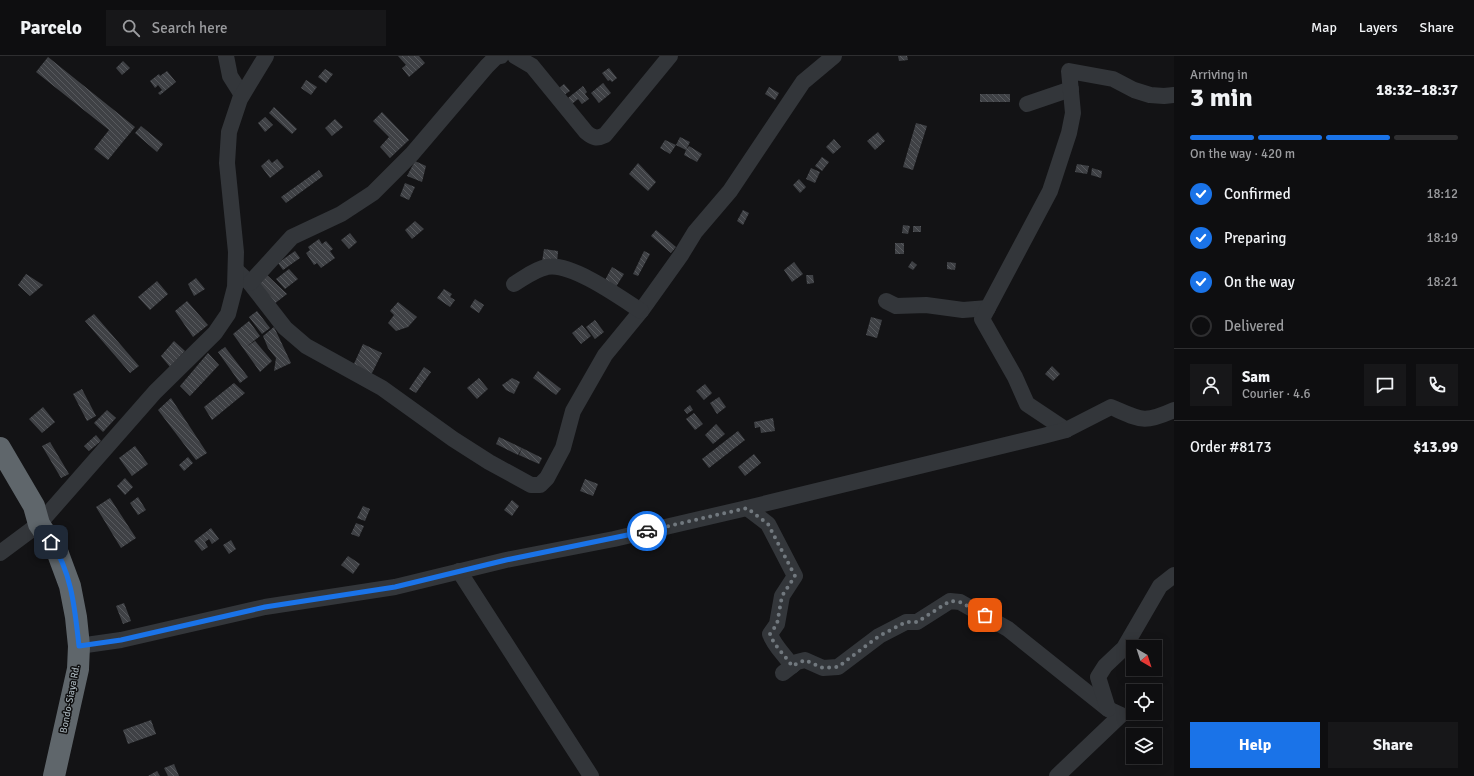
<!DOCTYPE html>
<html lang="en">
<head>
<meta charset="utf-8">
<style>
	body { margin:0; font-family:Signika,sans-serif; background:#171719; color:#f1f3f6; height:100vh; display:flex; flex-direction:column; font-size:15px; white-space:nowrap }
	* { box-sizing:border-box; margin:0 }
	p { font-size:13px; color:#9b9c9f }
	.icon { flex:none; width:22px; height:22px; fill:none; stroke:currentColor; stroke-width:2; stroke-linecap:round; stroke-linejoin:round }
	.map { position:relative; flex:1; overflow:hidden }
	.drawer { display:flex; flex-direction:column; background:#0e0e10; width:300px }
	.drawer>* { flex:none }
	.needle { width:26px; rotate:141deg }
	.fabs { position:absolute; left:1126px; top:584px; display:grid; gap:8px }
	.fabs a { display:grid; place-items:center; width:36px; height:36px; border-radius:0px; background:#0e0e10; box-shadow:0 2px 10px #0003,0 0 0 1px #2e2e30; font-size:20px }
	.pin { position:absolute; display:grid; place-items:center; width:34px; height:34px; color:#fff; margin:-17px; border-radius:8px; box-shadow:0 2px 6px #0006 }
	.courier { position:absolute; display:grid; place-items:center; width:40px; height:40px; margin:-20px; border:3px solid #1a73e8; border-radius:50%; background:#fff; color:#222; box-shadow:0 1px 5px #0007 }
	.summary em { font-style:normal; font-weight:700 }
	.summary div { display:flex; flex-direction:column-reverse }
	.summary { display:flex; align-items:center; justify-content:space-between; height:68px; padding:0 16px }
	h1 { font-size:26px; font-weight:700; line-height:30px }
	.bar { display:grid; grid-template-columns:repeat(4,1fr); gap:6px 4px; align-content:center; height:48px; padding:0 16px }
	.bar i { height:5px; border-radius:3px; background:#2e2e30 }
	.bar .active { background:#1a73e8 }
	.bar p { grid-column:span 4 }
	.line { display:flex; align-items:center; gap:10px; padding:0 16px; border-top:1px solid #2e2e30 }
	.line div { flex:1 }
	.round { display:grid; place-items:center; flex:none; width:42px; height:42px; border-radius:0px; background:#171719 }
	ol { padding:0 16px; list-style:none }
	li { display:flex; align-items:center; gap:12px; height:44px }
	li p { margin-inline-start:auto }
	li .icon { padding:4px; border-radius:50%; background:#1a73e8; color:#fff; stroke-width:4 }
	li:last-child { color:#9b9c9f }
	li i { width:22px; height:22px; border:2px solid #2e2e30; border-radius:50% }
	.action { display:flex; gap:8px; margin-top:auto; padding:8px 16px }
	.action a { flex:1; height:46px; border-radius:0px; background:#1a73e8; color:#fff; font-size:16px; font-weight:700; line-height:46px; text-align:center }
	.action a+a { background:#171719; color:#f1f3f6 }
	header { display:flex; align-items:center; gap:24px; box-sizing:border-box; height:56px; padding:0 20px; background:#0e0e10; border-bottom:1px solid #2e2e30 }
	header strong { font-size:19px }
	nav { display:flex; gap:22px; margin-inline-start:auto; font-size:14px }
	.search { width:280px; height:36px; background:#171719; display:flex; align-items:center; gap:10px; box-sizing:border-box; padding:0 14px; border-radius:0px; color:#9b9c9f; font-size:15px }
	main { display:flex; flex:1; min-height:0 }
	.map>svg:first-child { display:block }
	.building { fill:url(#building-back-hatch) }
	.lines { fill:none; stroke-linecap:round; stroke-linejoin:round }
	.minor { stroke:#33363a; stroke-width:16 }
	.highway { stroke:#5f666b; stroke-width:22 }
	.done { stroke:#71787e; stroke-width:4; stroke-dasharray:0 7.2 }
	.route { stroke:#1a73e8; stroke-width:5 }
	.labels { text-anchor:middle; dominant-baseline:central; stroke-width:3; stroke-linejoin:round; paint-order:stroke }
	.street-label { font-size:10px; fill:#a3afb6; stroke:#0e0e0f }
</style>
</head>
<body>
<header>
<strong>Parcelo</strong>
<div class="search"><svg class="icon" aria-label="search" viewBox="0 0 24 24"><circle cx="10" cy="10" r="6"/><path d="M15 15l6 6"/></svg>Search here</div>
<nav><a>Map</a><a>Layers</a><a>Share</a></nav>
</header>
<main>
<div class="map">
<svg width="1174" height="720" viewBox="0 0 1174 720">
	<defs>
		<pattern id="building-back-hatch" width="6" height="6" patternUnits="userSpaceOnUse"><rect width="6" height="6" fill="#3f4145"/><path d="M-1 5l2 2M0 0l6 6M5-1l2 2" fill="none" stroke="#585a5e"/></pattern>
	</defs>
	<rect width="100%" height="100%" fill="#131315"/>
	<g class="building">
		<polygon points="398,0 419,0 425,7 409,21 402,12 406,9"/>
		<polygon points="898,0 907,0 908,4 899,5"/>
		<polygon points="48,1 135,71 108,104 94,93 109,74 36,16"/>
		<polygon points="123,5 130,12 122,19 116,12"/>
		<polygon points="609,12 617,22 612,26 610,24 608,25 602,17"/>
		<polygon points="325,13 333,18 326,27 318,21"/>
		<polygon points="167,15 176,26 160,39 158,37 162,34 158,29 155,32 150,25 159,18 160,20"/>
		<polygon points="306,24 317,31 311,39 301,32"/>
		<polygon points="603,27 611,37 599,47 591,37"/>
		<polygon points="564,28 570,35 564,39 559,32"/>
		<polygon points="583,30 587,36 585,38 589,43 582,48 578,43 572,48 568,42"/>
		<polygon points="769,31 779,37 775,44 765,38"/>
		<rect x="980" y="38" width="30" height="8"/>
		<polygon points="274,51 297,73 292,78 269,57"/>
		<polygon points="382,56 409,84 390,102 380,91 389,81 373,65"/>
		<polygon points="265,61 273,69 265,76 258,67"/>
		<polygon points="335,63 343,71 332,80 325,72"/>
		<polygon points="916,67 927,70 913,114 903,111"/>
		<polygon points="141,70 163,88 157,96 135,77"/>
		<polygon points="878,76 885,85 875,94 867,85"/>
		<polygon points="680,81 690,86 686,94 689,90 702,98 697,106 684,99 686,94 676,89 670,98 660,92 665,84 676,89"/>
		<polygon points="834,83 841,91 833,98 826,91"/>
		<polygon points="822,101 829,106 822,115 815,110"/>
		<polygon points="269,103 272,107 277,103 284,111 270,122 261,110"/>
		<polygon points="415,105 426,110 422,126 407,120"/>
		<polygon points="638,107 656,126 648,135 629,118"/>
		<polygon points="1077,108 1089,110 1087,118 1075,116"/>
		<polygon points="811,112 820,116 815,127 806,123"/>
		<polygon points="1092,112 1102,115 1101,122 1091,119"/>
		<polygon points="319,114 323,120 286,147 281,141"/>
		<polygon points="799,123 806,131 800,137 793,129"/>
		<polygon points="405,127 415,131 409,144 400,140"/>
		<polygon points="743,154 749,157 743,169 737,165"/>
		<polygon points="415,165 424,173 412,183 405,174"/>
		<polygon points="903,169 910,170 908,178 902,177"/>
		<rect x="913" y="170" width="8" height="6"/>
		<polygon points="656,174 676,191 671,197 651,180"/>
		<polygon points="350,177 357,186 349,193 341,184"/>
		<polygon points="319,183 322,188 326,185 333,193 330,195 335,202 321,212 317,207 314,209 306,197 310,194 308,191"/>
		<rect x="895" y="187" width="9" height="11"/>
		<polygon points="544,193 558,195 557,208 542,206"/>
		<polygon points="295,195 300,202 283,214 278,207"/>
		<polygon points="644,195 650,198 638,220 633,218"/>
		<polygon points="912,205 917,209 913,214 908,211"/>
		<polygon points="794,206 803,218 792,226 784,214"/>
		<polygon points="947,206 956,207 955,214 947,213"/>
		<polygon points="612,211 624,218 614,234 603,228"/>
		<polygon points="289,213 298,223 285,233 276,223"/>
		<polygon points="26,218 43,229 30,240 18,229"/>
		<polygon points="267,219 287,238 274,248 250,227"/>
		<polygon points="806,219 813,219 814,227 807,228"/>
		<polygon points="196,222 205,233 194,240 188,228"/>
		<polygon points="157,225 168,238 150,254 138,241"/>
		<polygon points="444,233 452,238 450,241 455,244 450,251 437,242"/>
		<polygon points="475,243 484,249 479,257 470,251"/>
		<polygon points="187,245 208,269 193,281 175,255"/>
		<polygon points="398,246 417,261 408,271 396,275 388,267 394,259 390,255"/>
		<polygon points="257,255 270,272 262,278 249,261"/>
		<polygon points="94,258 139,310 130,317 85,265"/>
		<polygon points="871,261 882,264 877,282 866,279"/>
		<polygon points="595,264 604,276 595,283 586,271"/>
		<polygon points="249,265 260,280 246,291 255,285 272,305 260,316 233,278"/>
		<polygon points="582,269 591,280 581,288 572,277"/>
		<polygon points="274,271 291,307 274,315 276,302 268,292 263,280"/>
		<polygon points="174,285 185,295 170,311 161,300"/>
		<polygon points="363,288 382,297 371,319 353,310"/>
		<polygon points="225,291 248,321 240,327 218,296"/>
		<polygon points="208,297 219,309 190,340 180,330"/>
		<polygon points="1052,310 1060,318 1053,325 1045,318"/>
		<polygon points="424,311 431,316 416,337 409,333"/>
		<polygon points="538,315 561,333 556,339 533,322"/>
		<polygon points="479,322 488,333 477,343 467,332"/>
		<polygon points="512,322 520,326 514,338 506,334 502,329"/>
		<polygon points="234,327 245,337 212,364 204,351"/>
		<polygon points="705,328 712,337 704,344 696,335"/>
		<polygon points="82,333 96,360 87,365 73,338"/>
		<polygon points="719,341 726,351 717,358 710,347"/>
		<polygon points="171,342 207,397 196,404 158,354"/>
		<polygon points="690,349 693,354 687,358 684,354"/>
		<polygon points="43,351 55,366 42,377 29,363"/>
		<polygon points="107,354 116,362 103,376 94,367"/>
		<polygon points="694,357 703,368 695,374 686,363"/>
		<polygon points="773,362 775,375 761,377 760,371 755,372 754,366"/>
		<polygon points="716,368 725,378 713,388 705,379"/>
		<polygon points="738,375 745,384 709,412 702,403"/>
		<polygon points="96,379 101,385 89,395 84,390"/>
		<polygon points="499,381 522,392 518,399 496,388"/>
		<polygon points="50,386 69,418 61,422 42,390"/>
		<polygon points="135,390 148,408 132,420 119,402"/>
		<polygon points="522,392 542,402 539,408 519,399"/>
		<polygon points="754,398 761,407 745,420 738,411"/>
		<polygon points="188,401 193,407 184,415 179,409"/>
		<polygon points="125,422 133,431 125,439 117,430"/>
		<polygon points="585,423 598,428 593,440 580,435"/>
		<polygon points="138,441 146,454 138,459 130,447"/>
		<polygon points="110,442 136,482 121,492 96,451"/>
		<polygon points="512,444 519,450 512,460 504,454"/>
		<polygon points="363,450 370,453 365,465 357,462"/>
		<polygon points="356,467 364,470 359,481 351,478"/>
		<polygon points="211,472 219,483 212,488 209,483 205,486 208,491 202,495 194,485"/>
		<polygon points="231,484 236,493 229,498 223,489"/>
		<polygon points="348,500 360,508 353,518 341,509"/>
		<polygon points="124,547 131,565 123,568 116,550"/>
		<polygon points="151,664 156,678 128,688 123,674"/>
		<polygon points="174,708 179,720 168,720 164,712"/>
		<polygon points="157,715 160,720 148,720"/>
	</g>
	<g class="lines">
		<g class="minor">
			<polyline points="226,0 230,20 242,39"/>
			<path d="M515 0 532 10 586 76C593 82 597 83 605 79L670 0"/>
			<polyline points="1027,48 1071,33"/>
			<polyline points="236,214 250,227 285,272 306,290 382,332 453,383 489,406 531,429 540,429 547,422 563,392 573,355 605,299 641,255 681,199 695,176 730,135 803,26 834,0"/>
			<polyline points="250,227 292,181 341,158 373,137 412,98 487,10 496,1 501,0"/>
			<path d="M514 228C524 222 535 213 547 211 571 206 621 242 641 255"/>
			<polyline points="886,245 896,250 926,249 963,254 988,252"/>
			<polyline points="1066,374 1027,348 1015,321 982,263 1050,135 1069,77 1073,57 1069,15 1113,23 1134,34 1150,39 1164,40 1174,39"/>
			<path d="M747 452 768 468 795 520 782 540 777 568 770 578C774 590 785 599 792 610"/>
			<polyline points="0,497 39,468 155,336 215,277 228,258 235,231 236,196 227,107 229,76 240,43 266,0"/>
			<polyline points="459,515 591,720"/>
			<path d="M79 590 121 584 265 551 395 531 506 504 614 483 747 452 1043 380 1066 374 1111 351C1141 364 1143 368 1174 354"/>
			<polyline points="783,617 797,606 805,604 823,612 838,611 879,580 906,566 917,566 950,545 960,546 1008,573 1108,653 1121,659 1057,720"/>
			<polyline points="1108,653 1098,621 1105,610 1124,592 1160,530 1174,519"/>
		</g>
		<polyline class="highway" points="0,392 34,450 39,468 57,495 70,530 76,561 79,590 78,613 54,720"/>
	</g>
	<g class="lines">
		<path class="done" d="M647 475 747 452 768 468 795 520 782 540 777 568 770 578C774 590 785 599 792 610L805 604 823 612 838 611 879 580 906 566H917L950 545 960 546 985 559"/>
		<path class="route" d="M51 486C72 516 75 555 79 590L121 584 265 551 395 531 506 504 647 475"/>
	</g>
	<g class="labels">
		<g class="street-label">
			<text transform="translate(70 643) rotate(-79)">Bondo-Siaya Rd.</text>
		</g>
	</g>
</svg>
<div class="fabs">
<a><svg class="needle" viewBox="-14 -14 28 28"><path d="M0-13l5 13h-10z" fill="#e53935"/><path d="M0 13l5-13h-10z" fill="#9b9c9f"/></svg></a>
<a><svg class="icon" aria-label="locate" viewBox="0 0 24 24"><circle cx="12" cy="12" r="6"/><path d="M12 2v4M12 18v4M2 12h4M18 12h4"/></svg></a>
<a><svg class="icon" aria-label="layers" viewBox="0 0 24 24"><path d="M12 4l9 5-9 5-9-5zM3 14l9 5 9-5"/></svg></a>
</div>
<div class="pin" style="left:985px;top:559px;background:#ea580c"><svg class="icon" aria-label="bag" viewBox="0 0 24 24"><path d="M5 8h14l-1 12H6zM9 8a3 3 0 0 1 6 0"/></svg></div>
<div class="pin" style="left:51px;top:486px;background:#1f2937"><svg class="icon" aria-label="home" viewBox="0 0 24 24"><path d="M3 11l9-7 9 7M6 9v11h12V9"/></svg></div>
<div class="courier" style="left:647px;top:475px"><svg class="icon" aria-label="car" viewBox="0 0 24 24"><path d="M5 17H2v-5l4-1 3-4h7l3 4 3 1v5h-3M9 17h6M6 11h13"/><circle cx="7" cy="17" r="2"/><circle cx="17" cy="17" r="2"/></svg></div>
</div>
<section class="drawer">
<div class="summary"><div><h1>3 min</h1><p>Arriving in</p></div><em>18:32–18:37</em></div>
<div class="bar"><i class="active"></i><i class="active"></i><i class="active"></i><i></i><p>On the way · 420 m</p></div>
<ol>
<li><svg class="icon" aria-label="check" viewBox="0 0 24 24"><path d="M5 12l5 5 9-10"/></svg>Confirmed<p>18:12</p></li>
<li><svg class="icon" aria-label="check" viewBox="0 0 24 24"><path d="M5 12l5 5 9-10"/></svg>Preparing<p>18:19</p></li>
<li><svg class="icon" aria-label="check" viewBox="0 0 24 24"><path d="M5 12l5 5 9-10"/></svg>On the way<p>18:21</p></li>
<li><i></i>Delivered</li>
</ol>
<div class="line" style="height:72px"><a class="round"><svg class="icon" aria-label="person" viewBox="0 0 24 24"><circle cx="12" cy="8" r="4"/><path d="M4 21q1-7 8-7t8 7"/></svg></a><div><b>Sam</b><p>Courier · 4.6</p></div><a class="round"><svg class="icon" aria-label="chat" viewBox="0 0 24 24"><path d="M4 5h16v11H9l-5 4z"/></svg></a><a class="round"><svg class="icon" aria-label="phone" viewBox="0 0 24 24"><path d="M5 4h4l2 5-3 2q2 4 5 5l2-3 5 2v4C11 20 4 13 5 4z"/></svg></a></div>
<div class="line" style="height:52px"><div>Order #8173</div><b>$13.99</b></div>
<div class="action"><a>Help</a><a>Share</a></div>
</section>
</main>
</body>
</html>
